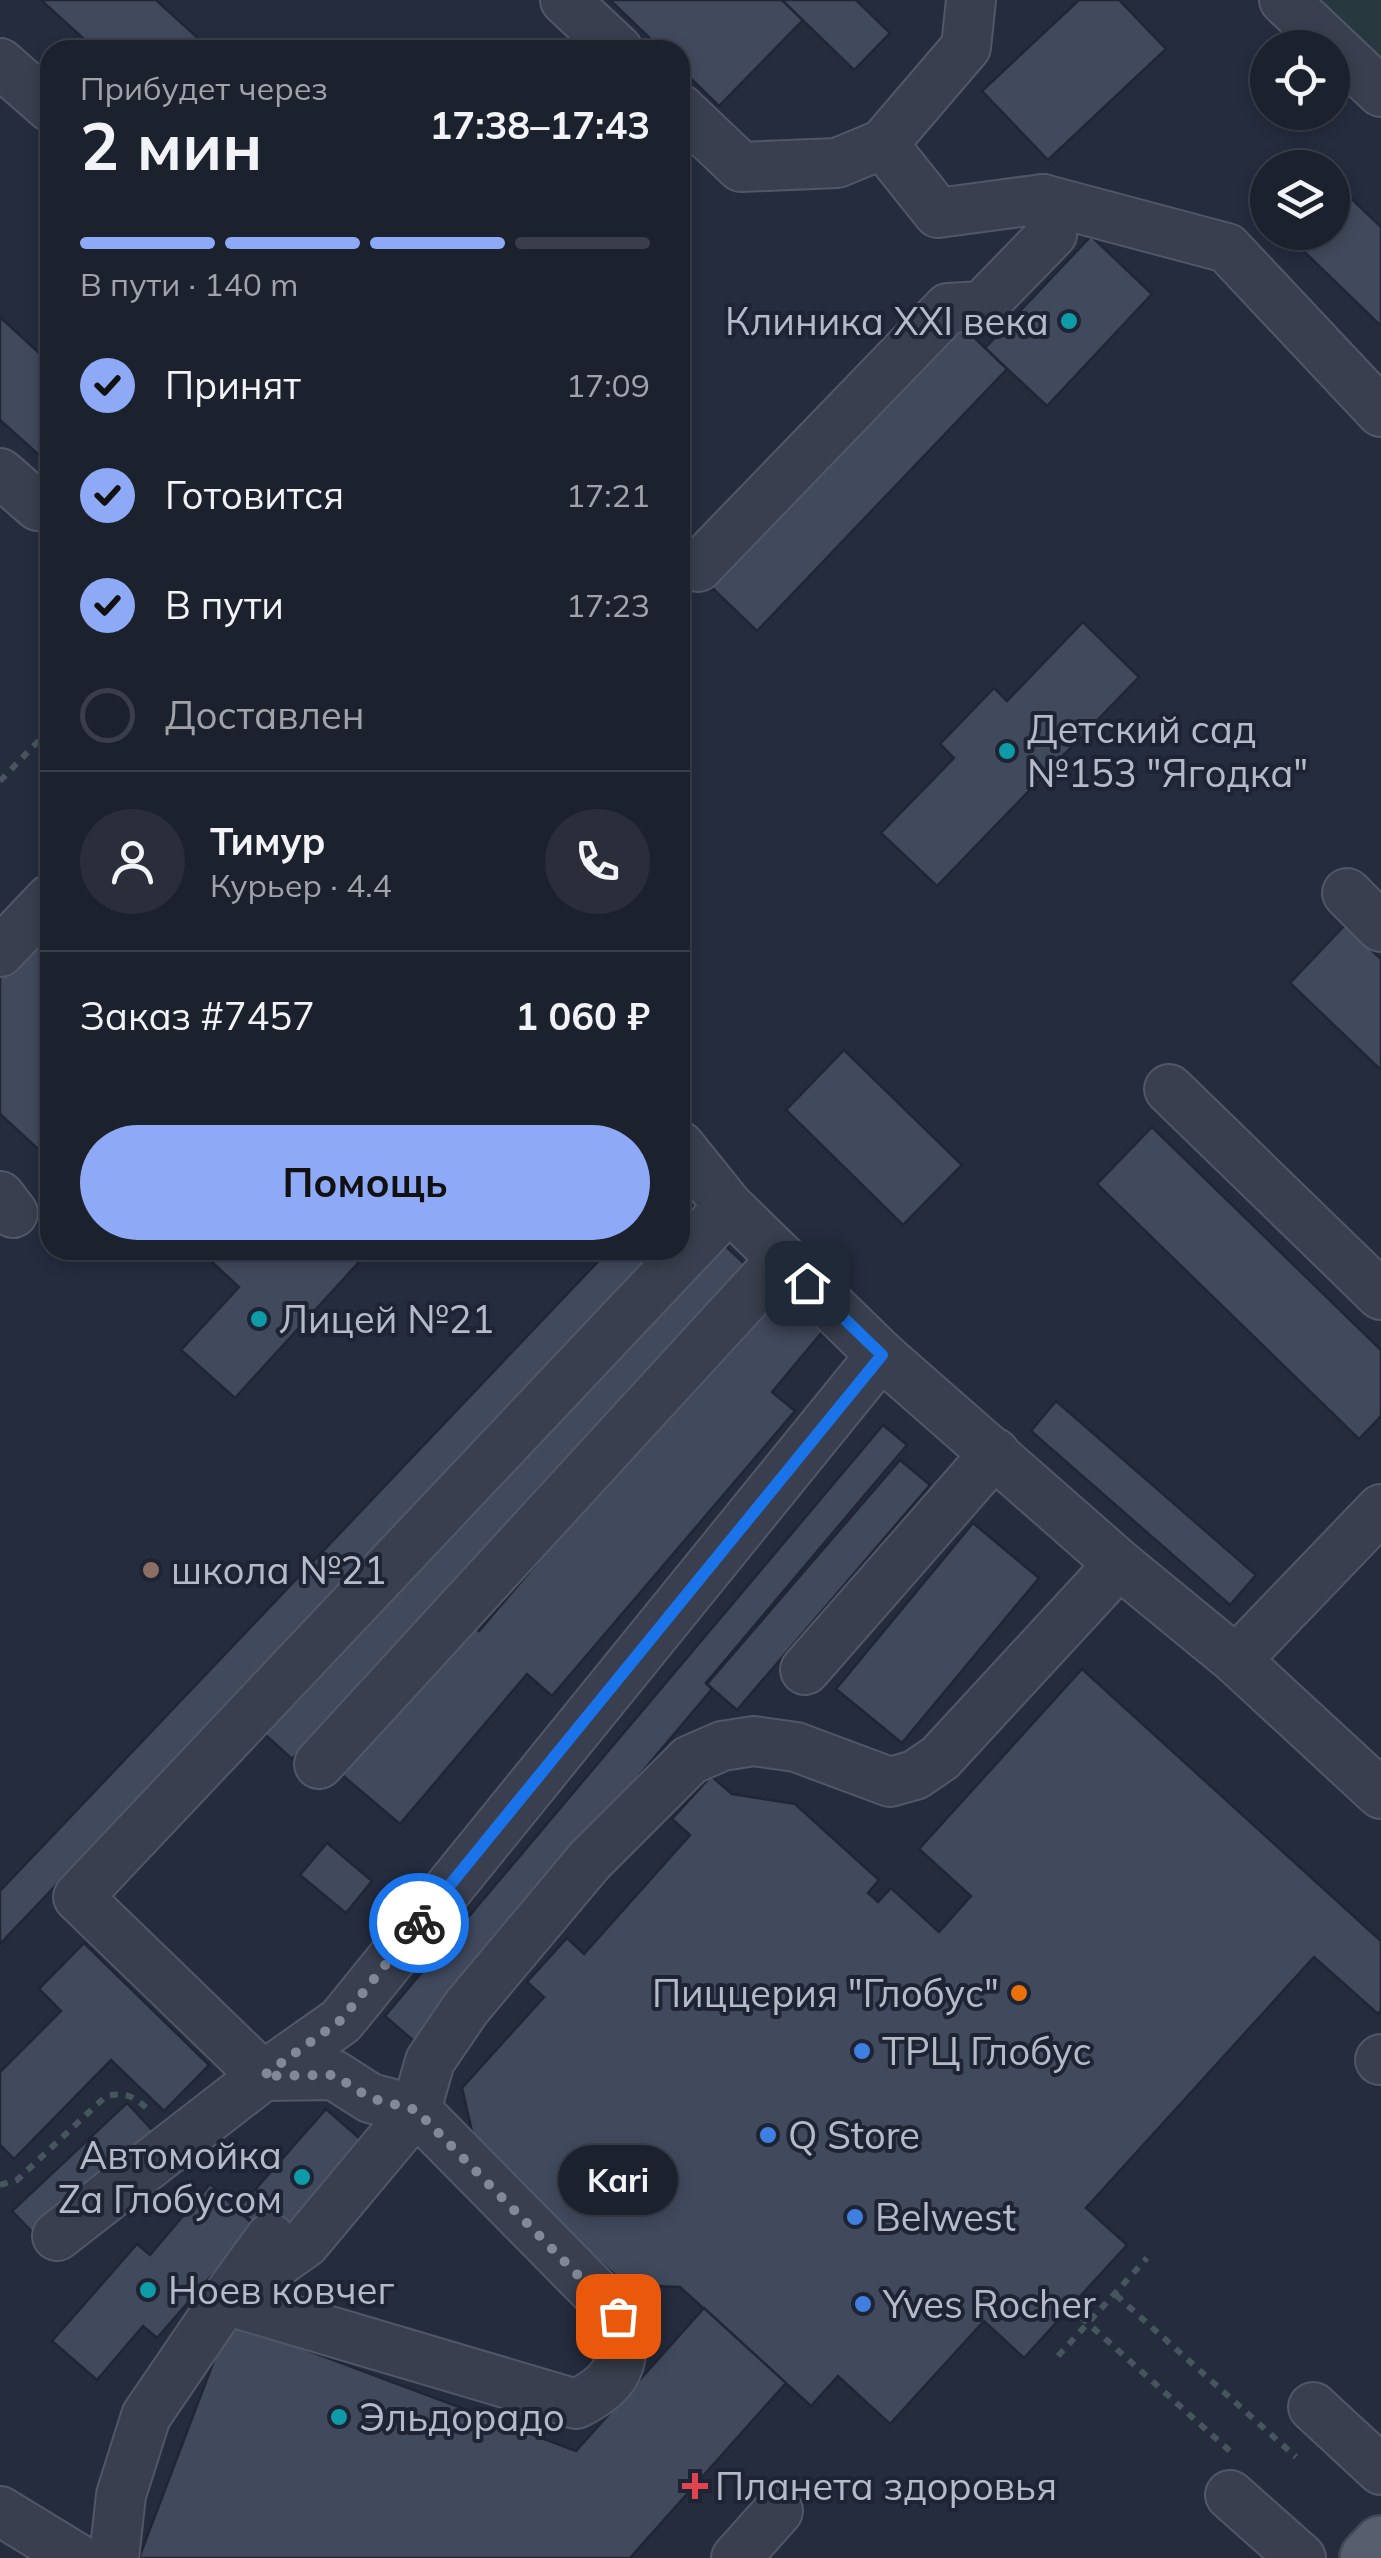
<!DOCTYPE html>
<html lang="ru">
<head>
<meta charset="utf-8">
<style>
	body { margin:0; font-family:Mulish,sans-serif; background:#292e3a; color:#f1f3f6; height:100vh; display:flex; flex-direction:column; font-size:38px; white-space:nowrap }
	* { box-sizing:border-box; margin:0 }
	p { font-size:32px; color:#a0a3aa }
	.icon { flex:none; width:55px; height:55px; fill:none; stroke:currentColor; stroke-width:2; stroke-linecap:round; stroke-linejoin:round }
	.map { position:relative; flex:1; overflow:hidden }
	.panel { position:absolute; left:40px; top:40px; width:650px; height:1220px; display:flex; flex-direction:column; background:#1c212e; border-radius:30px; box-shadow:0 5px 15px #0003,0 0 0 2px #3a3e4a }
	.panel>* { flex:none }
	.fabs { position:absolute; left:1250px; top:30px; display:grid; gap:20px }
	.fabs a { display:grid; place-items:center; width:100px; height:100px; border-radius:50%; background:#1c212e; box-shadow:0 5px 15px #0003,0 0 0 2px #3a3e4a; font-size:50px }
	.pin { position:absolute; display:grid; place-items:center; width:85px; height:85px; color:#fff; margin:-42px; border-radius:20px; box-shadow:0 5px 15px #0006 }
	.courier { position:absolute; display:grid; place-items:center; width:100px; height:100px; margin:-50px; border:8px solid #1a73e8; border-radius:50%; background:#fff; color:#222; box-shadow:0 2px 12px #0007 }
	.bubble { position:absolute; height:70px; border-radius:35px; background:#1c212e; box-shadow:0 5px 15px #0003,0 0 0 2px #3a3e4a; font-size:32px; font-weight:700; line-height:70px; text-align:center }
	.head em { font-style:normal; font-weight:700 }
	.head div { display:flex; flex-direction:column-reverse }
	.head { display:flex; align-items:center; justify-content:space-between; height:170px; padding:0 40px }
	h1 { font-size:65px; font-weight:700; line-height:75px }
	.bar { display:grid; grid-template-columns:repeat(4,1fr); gap:15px 10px; align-content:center; height:120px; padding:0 40px }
	.bar i { height:12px; border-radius:8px; background:#3a3e4a }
	.bar .active { background:#8ea9f5 }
	.bar p { grid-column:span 4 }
	.line { display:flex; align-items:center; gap:25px; padding:0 40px; border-top:2px solid #3a3e4a }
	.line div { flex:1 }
	.round { display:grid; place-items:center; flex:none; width:105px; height:105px; border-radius:52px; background:#292e3a }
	ol { padding:0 40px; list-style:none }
	li { display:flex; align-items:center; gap:30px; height:110px }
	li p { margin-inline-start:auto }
	li .icon { padding:10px; border-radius:50%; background:#8ea9f5; color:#111; stroke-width:4 }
	li:last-child { color:#a0a3aa }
	li i { width:55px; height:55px; border:5px solid #3a3e4a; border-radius:50% }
	.button { display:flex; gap:20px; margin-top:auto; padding:20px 40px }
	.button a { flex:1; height:115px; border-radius:60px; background:#8ea9f5; color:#111; font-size:40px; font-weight:700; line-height:115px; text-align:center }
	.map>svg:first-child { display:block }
	.green { fill:#27393f }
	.building { fill:#414a5d; stroke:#202635; stroke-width:2.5 }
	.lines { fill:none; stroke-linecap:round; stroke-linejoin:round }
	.minor-casing { stroke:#515766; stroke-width:52 }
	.major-casing { stroke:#424857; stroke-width:60 }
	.path { stroke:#45565c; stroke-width:6; stroke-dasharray:8 8; stroke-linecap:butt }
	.minor { stroke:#393f4e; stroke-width:48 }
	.major { stroke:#575e6e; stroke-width:55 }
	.done { stroke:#838898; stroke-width:10; stroke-dasharray:0 18 }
	.route { stroke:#1a73e8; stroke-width:12 }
	.culture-dot { fill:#0f9aa8; stroke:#1e2433; stroke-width:4 }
	.education-dot { fill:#8d6e63; stroke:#1e2433; stroke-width:4 }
	.food-dot { fill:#e8710a; stroke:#1e2433; stroke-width:4 }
	.shop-dot { fill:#3f7fe0; stroke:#1e2433; stroke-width:4 }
	.health-dot { fill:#e0444e; stroke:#1e2433; stroke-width:4 }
	.labels { text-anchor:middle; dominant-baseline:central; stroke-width:8; stroke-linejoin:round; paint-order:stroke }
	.poi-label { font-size:38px; fill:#b5bac9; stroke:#1e2433; text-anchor:start }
</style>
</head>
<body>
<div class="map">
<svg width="1381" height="2558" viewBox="0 0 1381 2558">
	<rect width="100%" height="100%" fill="#252c3e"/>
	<polygon class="green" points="1322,0 1381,0 1381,59"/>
	<g class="building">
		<polygon points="41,0 156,0 211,50 96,50"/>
		<polygon points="610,0 782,0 803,20 719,106 680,68 680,50 662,50"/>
		<polygon points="782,0 856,0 890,33 854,70"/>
		<polygon points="1079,0 1119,0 1166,49 1048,160 982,91"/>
		<polygon points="1332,180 1381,227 1381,326 1284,232 1332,232"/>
		<polygon points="1091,236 1152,294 1047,406 985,348"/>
		<polygon points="0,317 50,363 50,465 0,420"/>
		<polygon points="958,322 1007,369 757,631 707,583"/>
		<polygon points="1083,622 1139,677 937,886 881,833 954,758 940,744 994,688 1007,701"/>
		<polygon points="50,913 50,1160 0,1114 0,964"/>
		<polygon points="1345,925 1381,959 1381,1070 1290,983"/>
		<polygon points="844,1050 962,1165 903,1225 786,1110"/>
		<polygon points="1152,1127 1381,1350 1381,1416 1359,1439 1097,1184"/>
		<polygon points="716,1237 748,1267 292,1759 260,1730"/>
		<polygon points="199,1250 370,1250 235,1398 181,1350 239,1287"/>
		<polygon points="609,1250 660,1250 0,1944 0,1891"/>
		<polygon points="772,1287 823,1331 772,1392 795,1411 552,1696 527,1674 400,1824 341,1774 469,1622 479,1631"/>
		<polygon points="1056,1401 1256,1575 1230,1605 1031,1431"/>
		<polygon points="883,1425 907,1445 706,1683 712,1689 415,2042 385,2016"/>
		<polygon points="900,1460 930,1485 737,1710 707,1684"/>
		<polygon points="973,1523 1039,1578 902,1743 836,1689"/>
		<polygon points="1082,1669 1381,1941 1381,2010 1378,2014 1314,1957 1086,2208 1127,2245 1024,2358 984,2321 890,2424 838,2376 811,2406 680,2287 626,2285 476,2149 462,2088 544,1997 527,1982 567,1938 584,1954 690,1835 672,1819 711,1776 732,1794 795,1804 879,1880 868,1893 878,1902 891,1888 939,1932 971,1896 919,1849"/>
		<polygon points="327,1843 372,1881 346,1913 300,1875"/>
		<polygon points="84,1943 209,2065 164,2111 111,2060 14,2159 0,2145 0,2072 61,2011 39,1989"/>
		<polygon points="127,2103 153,2131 39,2239 12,2211"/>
		<polygon points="326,2109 366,2144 278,2246 238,2209"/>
		<polygon points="210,2184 255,2226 157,2338 143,2326 97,2380 52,2341 137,2244 150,2255"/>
		<polygon points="704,2308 786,2383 630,2558 139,2558 229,2321 576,2451"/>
	</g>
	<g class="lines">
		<defs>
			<g id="minor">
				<polyline points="565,0 618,50"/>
				<polyline points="1284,0 1381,92"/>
				<polyline points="0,63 50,107"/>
				<polyline points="680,109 741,167 837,163 883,144 966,47 971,0"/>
				<polyline points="883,144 938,213 1043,199 1227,248 1381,412"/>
				<polyline points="0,473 38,506"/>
				<polyline points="698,567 948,308 982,306 1052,234 1043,199"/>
				<polyline points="1347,893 1381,927"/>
				<polyline points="0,952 50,899"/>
				<polyline points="1169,1089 1381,1295"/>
				<polyline points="680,1146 729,1207 881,1355 1119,1564 1236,1660 1381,1794"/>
				<polyline points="0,1196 13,1213"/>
				<polyline points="1236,1660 1381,1509"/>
				<polyline points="805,1670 995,1453"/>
				<polyline points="319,1764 782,1259"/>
				<polyline points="1380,2060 1381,2059"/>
				<polyline points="57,2236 263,2076 341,2021 881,1355"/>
				<path d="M270 2238 225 2300 576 2404C618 2384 629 2361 618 2315L416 2110 370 2098 334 2075 263 2076 78 1897 729 1207"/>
				<polyline points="1313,2407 1381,2470"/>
				<polyline points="1230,2495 1301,2558"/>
				<polyline points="0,2511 77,2558"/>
				<polyline points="114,2558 121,2495 146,2416 225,2300 305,2243 416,2110 430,2061 466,2008 590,1860 690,1760 722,1746 754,1741 796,1747 890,1782 915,1775 940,1758 1119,1564"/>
				<polyline points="736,2558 778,2511"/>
			</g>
			<polyline id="major" points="1368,2558 1381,2544"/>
		</defs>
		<use href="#minor" class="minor-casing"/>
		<use href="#major" class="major-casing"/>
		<g class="path">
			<polyline points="0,781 50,729"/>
			<path d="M0 2185 17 2180 106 2096C128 2091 136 2098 152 2113"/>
			<polyline points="1116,2295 1296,2457"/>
			<polyline points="1081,2317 1232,2453"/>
			<polyline points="1058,2356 1147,2258"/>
		</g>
		<use href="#minor" class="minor"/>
		<use href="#major" class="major"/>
	</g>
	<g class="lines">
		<polyline class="done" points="419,1923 341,2020 263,2076 334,2075 370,2098 416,2110 618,2316"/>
		<polyline class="route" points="419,1923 882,1355 807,1283"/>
	</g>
	<g class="culture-dot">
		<circle cx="1069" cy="321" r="10"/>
		<circle cx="1007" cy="751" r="10"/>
		<circle cx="259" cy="1319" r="10"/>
		<circle cx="302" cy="2177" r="10"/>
		<circle cx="148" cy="2290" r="10"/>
		<circle cx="339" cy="2417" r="10"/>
	</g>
	<circle class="education-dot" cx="151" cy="1570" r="10"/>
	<circle class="food-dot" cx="1019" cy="1993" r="10"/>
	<g class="shop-dot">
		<circle cx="862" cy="2051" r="10"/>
		<circle cx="768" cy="2135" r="10"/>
		<circle cx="855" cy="2217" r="10"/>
		<circle cx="863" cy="2304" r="10"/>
	</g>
	<path class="health-dot" d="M690 2471h10v10h10v10h-10v10h-10v-10h-10v-10h10z"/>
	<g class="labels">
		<g class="poi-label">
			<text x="1049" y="321" text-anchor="end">Клиника XXI века</text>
			<text x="1027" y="729">Детский сад<tspan x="1027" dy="44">№153 "Ягодка"</tspan></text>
			<text x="279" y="1319">Лицей №21</text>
			<text x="171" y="1570">школа №21</text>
			<text x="999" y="1993" text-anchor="end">Пиццерия "Глобус"</text>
			<text x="882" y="2051">ТРЦ Глобус</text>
			<text x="788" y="2135">Q Store</text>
			<text x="282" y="2155" text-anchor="end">Автомойка<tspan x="282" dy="44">Za Глобусом</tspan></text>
			<text x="875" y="2217">Belwest</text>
			<text x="168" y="2290">Ноев ковчег</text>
			<text x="883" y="2304">Yves Rocher</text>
			<text x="359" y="2417">Эльдорадо</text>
			<text x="715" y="2486">Планета здоровья</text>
		</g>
	</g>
</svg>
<div class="fabs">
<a><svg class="icon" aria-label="locate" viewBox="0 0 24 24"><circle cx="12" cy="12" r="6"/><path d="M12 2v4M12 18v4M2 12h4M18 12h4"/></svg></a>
<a><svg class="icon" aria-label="layers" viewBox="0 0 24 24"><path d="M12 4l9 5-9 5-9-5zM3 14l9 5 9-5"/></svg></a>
</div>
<div class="pin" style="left:618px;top:2316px;background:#ea580c"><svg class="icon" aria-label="bag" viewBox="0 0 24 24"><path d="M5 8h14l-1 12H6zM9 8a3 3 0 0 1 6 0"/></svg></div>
<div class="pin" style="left:807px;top:1283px;background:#1f2937"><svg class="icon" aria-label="home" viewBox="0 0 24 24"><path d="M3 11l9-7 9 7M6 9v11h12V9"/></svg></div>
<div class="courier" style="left:419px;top:1923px"><svg class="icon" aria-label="bike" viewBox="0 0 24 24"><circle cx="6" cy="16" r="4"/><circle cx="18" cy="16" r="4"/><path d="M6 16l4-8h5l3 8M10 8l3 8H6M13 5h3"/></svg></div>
<div class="bubble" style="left:558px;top:2145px;width:120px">Kari</div>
<section class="panel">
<div class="head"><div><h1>2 мин</h1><p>Прибудет через</p></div><em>17:38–17:43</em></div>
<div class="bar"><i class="active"></i><i class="active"></i><i class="active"></i><i></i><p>В пути · 140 m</p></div>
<ol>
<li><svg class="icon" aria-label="check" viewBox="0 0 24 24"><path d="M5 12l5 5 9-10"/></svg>Принят<p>17:09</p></li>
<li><svg class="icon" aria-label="check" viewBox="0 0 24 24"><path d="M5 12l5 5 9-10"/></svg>Готовится<p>17:21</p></li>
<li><svg class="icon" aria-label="check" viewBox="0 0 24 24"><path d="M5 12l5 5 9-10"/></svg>В пути<p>17:23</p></li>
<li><i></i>Доставлен</li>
</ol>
<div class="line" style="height:180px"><a class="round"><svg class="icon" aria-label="person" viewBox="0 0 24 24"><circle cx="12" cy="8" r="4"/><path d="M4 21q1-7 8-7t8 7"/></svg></a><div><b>Тимур</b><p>Курьер · 4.4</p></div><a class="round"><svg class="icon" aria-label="phone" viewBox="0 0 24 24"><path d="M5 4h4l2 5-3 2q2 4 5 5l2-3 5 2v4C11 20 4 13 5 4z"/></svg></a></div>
<div class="line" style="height:130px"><div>Заказ #7457</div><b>1 060 ₽</b></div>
<div class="button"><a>Помощь</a></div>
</section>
</div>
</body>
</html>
